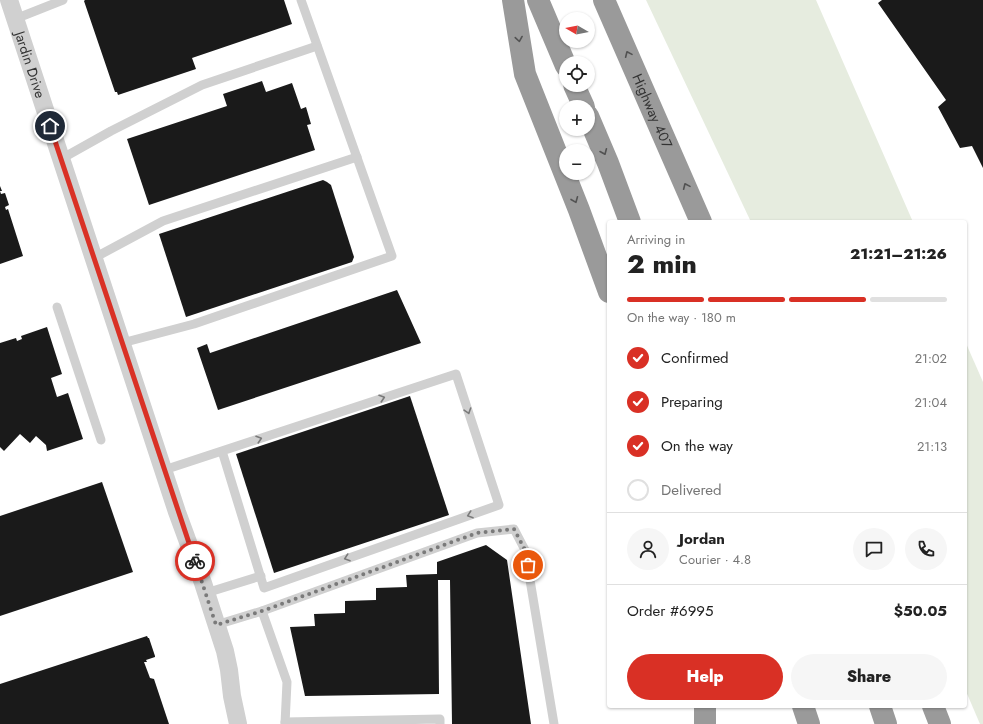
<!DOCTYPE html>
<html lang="en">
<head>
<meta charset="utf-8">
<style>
	body { margin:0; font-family:Jost,sans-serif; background:#f6f6f6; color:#222; height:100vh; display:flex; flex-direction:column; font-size:15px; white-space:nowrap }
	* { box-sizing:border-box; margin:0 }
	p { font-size:13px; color:#767676 }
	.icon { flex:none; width:22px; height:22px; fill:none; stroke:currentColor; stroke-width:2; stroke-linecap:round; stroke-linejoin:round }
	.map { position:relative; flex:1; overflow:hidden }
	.panel { position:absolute; left:607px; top:220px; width:360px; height:488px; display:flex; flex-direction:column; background:#fff; border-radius:4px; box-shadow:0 1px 3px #0004 }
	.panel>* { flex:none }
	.needle { width:26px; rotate:279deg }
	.tools { position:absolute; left:559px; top:12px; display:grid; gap:8px }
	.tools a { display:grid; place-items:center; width:36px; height:36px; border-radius:50%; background:#fff; box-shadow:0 1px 3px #0004; font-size:20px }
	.pin { position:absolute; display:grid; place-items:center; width:34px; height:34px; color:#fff; margin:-17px; border:2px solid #fff; border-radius:50%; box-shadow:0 1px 4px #0007 }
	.courier { position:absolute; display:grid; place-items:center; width:40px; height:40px; margin:-20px; border:3px solid #d93025; border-radius:50%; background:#fff; color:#222; box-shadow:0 1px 5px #0007 }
	.head em { font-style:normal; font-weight:800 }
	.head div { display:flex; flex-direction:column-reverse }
	.head { display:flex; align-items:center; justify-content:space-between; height:68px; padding:0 20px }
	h1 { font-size:26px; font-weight:800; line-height:30px }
	.bar { display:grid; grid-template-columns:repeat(4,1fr); gap:6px 4px; align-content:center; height:48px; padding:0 20px }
	.bar i { height:5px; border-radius:3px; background:#e0e0e0 }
	.bar .selected { background:#d93025 }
	.bar p { grid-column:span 4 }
	.line { display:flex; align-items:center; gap:10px; padding:0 20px; border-top:1px solid #e0e0e0 }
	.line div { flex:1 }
	.round { display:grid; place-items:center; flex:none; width:42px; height:42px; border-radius:21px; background:#f6f6f6 }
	ol { padding:0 20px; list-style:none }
	li { display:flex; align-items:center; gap:12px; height:44px }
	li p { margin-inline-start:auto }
	li .icon { padding:4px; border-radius:50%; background:#d93025; color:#fff; stroke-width:4 }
	li:last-child { color:#767676 }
	li i { width:22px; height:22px; border:2px solid #e0e0e0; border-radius:50% }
	.button { display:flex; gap:8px; margin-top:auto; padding:8px 20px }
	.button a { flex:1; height:46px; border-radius:24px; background:#d93025; color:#fff; font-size:16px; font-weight:800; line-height:46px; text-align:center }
	.button a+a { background:#f6f6f6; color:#222 }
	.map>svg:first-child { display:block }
	.green { fill:#e6ecdf }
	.building { fill:#1a1a1a }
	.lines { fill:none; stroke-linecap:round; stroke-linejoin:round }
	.service { stroke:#d0d0d0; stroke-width:9 }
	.minor { stroke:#d0d0d0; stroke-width:18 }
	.motorway { stroke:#9a9a9a; stroke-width:22 }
	.oneway { stroke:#525252 }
	.oneway2 { stroke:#7a7a7a }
	.done { stroke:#7a7a7a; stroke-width:4; stroke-dasharray:0 7.2 }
	.route { stroke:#d93025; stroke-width:5 }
	.labels { text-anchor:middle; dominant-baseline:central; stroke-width:4; stroke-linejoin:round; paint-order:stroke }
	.street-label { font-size:14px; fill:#333; stroke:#fff }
</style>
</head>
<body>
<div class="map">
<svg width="983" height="724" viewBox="0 0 983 724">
	<rect width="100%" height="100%" fill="#fff"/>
	<g class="green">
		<polygon points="646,0 816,0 913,222 751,222"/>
		<polygon points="965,341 983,382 983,724 980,724 965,689"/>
	</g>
	<g class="building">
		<polygon points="85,0 284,0 292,24 192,58 196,69 118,95 117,92 115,92 84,1"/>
		<polygon points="882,0 983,0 983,168 972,146 960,148 938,107 946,100 878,3"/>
		<polygon points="262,81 266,92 292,83 301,109 306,107 311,124 307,125 315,150 149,205 127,139 227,106 223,94"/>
		<polygon points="323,180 327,182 331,185 354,257 352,262 186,317 159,234"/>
		<polygon points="0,186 2,191 0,191 1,194 5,193 9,205 5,207 6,210 8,209 23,256 0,264"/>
		<polygon points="397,290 421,343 218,410 197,348 207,344 210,353"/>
		<polygon points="47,327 62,374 51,378 57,397 68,393 83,439 47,451 46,445 36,436 30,443 20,434 4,451 0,447 0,343 16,338 17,341 22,339 21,336"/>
		<polygon points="410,396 449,515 274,573 236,454"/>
		<polygon points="102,482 133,572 0,616 0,516"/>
		<polygon points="486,545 507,560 531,724 452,724 450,580 438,580 439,694 305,696 290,627 315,626 314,614 345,613 345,601 376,600 376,588 407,587 406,575 437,574 437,562"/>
		<polygon points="147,636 148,638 149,638 155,656 155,657 146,660 147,662 144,662 150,678 154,679 169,724 0,724 0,684"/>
	</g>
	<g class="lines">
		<g class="service">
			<polyline points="15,19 63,0"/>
			<polyline points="61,159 111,131 202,85 317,46"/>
			<polyline points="94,258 163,221 357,157"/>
			<polyline points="57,307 101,440"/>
			<polyline points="122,343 194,324 392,256 301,0"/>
			<polyline points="164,470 456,374 499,505 264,588 222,451"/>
			<polyline points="206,593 261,576"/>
			<polyline points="262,611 477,533 514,529 525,550 554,724"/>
			<polyline points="216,625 262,611 287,682 285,724"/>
			<polyline points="285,722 440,719 440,724"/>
		</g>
		<path class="minor" id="s1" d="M9 0 177 512 203 583 225 651 229 670 232 696 238 724"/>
		<g class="motorway">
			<polyline points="513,0 525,74 579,210 609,292"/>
			<polyline points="538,0 566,66"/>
			<path id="s2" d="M604 0 701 222"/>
			<polyline points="574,85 584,107"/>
			<polyline points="588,116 608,163 630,222"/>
			<polyline points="705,706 705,724"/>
			<polyline points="803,706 809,724"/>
			<polyline points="880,706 886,724"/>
			<polyline points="933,706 940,724"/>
		</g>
	</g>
	<defs><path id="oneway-chevron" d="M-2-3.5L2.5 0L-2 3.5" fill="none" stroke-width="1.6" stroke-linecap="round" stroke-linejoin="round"/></defs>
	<g class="oneway">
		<use href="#oneway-chevron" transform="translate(519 39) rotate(81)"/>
		<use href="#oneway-chevron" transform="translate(628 54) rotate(-114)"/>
		<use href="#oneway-chevron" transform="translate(604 152) rotate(67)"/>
		<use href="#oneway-chevron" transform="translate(686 186) rotate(-114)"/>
		<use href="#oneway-chevron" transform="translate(575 200) rotate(68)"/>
	</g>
	<g class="oneway2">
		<use href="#oneway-chevron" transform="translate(382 398) rotate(-18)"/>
		<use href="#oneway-chevron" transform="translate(468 411) rotate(72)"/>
		<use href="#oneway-chevron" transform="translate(259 439) rotate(-18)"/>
		<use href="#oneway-chevron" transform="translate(470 515) rotate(161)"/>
		<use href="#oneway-chevron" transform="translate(347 558) rotate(161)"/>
	</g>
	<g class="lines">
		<polyline class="done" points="195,561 216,625 262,611 477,533 514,529 525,550 528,565"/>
		<polyline class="route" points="50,126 195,561"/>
	</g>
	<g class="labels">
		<g class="street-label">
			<text stroke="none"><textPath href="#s1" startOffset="68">Jardin Drive</textPath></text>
			<text stroke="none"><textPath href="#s2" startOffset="121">Highway 407</textPath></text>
		</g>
	</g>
</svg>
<div class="tools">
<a><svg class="needle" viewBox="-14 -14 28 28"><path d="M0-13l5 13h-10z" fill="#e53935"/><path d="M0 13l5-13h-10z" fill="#767676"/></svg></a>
<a><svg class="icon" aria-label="locate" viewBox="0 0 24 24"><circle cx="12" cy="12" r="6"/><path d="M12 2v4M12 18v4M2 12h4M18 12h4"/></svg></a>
<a>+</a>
<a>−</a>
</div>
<div class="pin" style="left:528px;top:565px;background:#ea580c"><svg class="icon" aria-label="bag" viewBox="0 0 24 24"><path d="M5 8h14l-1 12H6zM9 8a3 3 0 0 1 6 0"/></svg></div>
<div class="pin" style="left:50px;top:126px;background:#1f2937"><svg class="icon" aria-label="home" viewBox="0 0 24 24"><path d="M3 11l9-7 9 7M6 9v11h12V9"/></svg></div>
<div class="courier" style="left:195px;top:561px"><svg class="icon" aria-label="bike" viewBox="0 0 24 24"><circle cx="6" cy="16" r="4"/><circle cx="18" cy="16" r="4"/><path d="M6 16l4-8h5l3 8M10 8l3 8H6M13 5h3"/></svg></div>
<section class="panel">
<div class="head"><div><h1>2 min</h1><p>Arriving in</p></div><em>21:21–21:26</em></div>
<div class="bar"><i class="selected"></i><i class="selected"></i><i class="selected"></i><i></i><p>On the way · 180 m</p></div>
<ol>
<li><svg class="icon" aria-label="check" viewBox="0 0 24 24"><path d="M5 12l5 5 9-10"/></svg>Confirmed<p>21:02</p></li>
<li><svg class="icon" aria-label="check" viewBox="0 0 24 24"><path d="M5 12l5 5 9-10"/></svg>Preparing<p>21:04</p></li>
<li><svg class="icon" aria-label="check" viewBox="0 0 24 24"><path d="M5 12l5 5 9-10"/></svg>On the way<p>21:13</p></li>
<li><i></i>Delivered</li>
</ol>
<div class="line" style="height:72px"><a class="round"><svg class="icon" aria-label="person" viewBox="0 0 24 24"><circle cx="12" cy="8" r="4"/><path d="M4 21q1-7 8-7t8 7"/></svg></a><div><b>Jordan</b><p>Courier · 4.8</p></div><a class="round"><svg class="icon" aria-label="chat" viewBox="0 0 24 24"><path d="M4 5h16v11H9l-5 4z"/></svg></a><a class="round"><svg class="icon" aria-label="phone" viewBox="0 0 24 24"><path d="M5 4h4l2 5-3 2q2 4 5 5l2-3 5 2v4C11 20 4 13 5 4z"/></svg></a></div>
<div class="line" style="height:52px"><div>Order #6995</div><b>$50.05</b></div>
<div class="button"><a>Help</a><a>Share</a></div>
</section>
</div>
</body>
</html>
